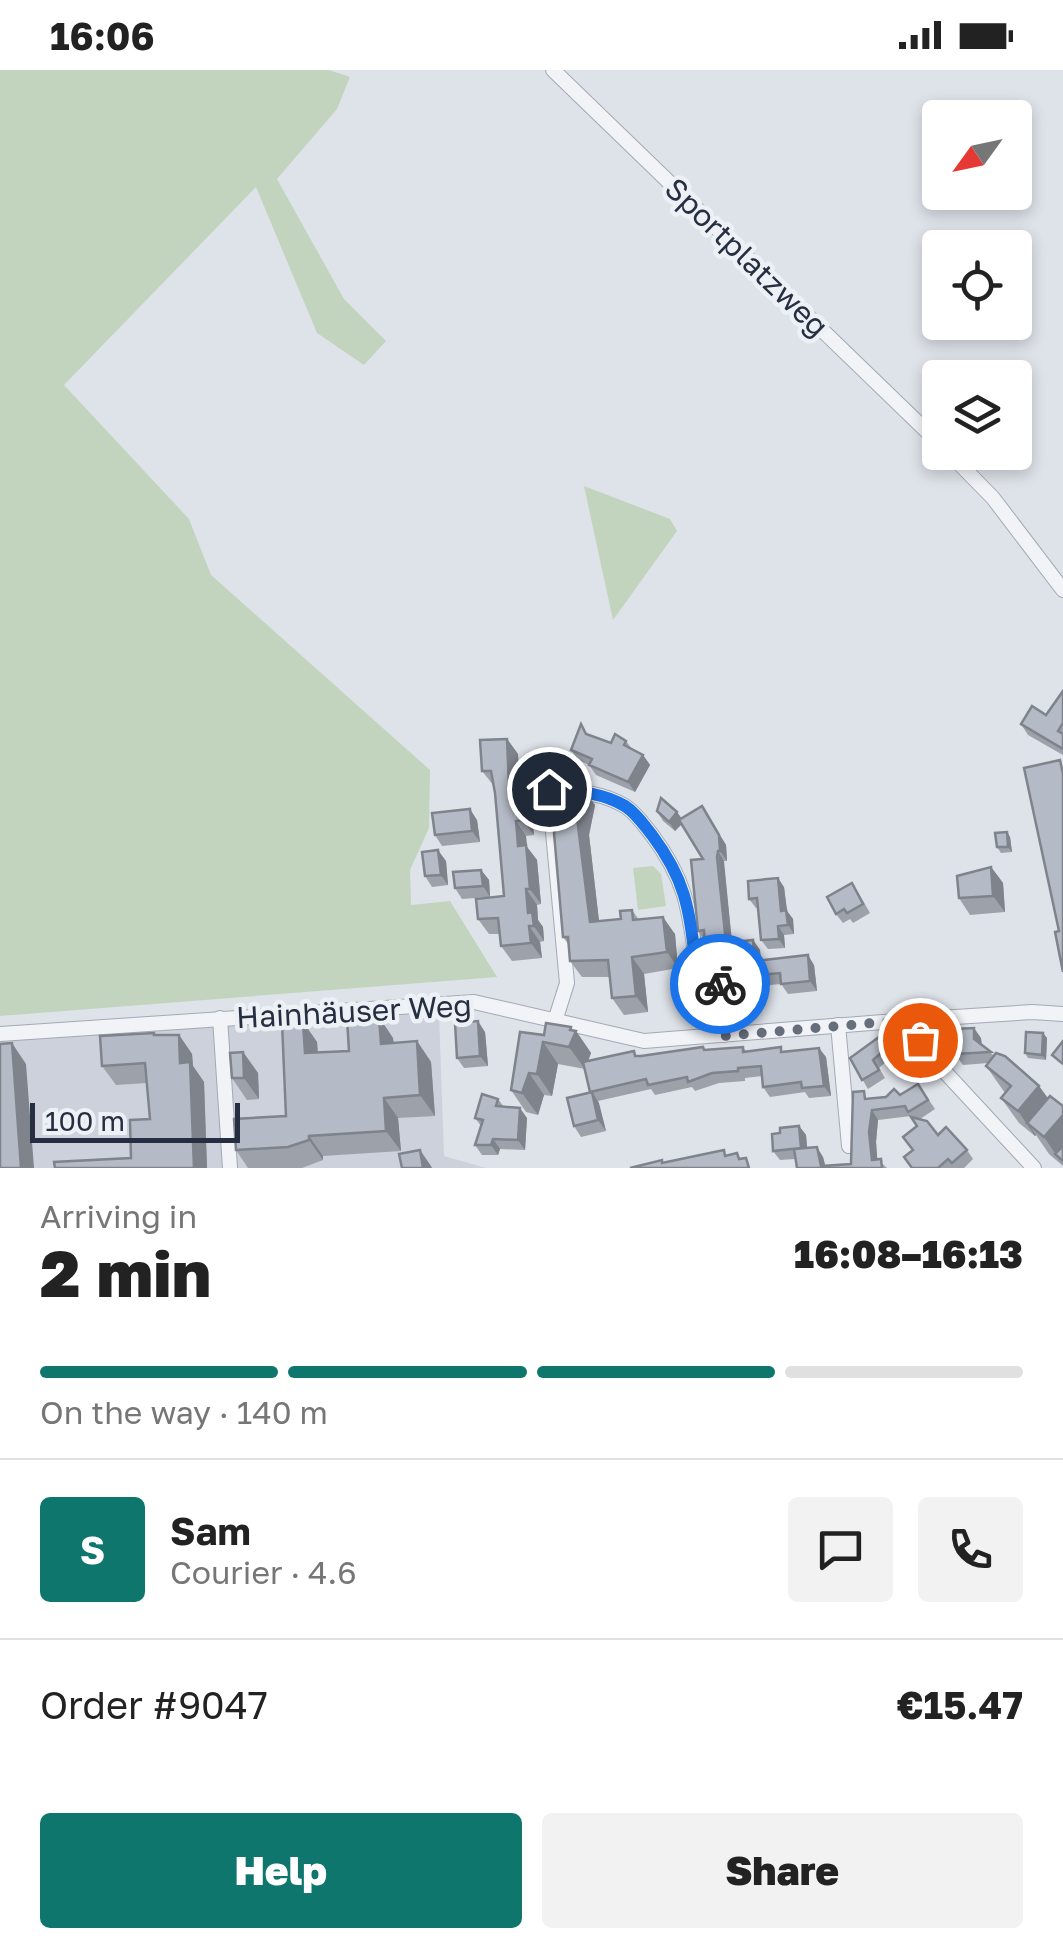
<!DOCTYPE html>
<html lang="en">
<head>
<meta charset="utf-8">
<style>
	body { margin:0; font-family:"Golos Text",sans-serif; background:#f2f2f2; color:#222; height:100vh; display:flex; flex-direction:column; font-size:38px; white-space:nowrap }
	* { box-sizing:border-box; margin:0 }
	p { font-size:32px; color:#767676 }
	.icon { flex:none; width:55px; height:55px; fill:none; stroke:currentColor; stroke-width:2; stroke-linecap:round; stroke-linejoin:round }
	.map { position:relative; height:1098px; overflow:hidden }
	.sheet { display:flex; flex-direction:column; background:#fff; flex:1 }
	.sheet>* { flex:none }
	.needle { width:65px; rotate:237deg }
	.buttons { position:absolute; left:922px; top:30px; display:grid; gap:20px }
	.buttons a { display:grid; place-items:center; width:110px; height:110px; border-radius:10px; background:#fff; box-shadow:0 5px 15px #0003; font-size:50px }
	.scale { position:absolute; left:30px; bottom:25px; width:210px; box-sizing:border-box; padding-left:10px; border:5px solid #262f41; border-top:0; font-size:28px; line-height:35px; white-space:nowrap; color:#262f41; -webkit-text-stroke:8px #edf1f6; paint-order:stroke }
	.pin { position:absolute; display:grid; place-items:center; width:85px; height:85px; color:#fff; margin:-42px; border:5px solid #fff; border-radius:50%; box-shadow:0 2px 10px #0007 }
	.courier { position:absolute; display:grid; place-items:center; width:100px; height:100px; margin:-50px; border:8px solid #1a73e8; border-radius:50%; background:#fff; color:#222; box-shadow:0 2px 12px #0007 }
	.overview em { font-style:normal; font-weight:800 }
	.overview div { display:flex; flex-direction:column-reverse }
	.overview { display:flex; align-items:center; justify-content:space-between; height:170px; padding:0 40px }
	h1 { font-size:65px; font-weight:800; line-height:75px }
	.bar { display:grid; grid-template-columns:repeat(4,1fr); gap:15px 10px; align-content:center; height:120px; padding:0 40px }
	.bar i { height:12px; border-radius:8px; background:#e0e0e0 }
	.bar .current { background:#0f766e }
	.bar p { grid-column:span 4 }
	.line { display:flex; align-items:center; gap:25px; padding:0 40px; border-top:2px solid #e0e0e0 }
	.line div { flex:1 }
	.round { display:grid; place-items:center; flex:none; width:105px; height:105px; border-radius:10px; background:#f2f2f2 }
	.button { display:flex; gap:20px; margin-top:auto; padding:20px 40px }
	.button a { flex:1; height:115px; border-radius:10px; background:#0f766e; color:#fff; font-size:40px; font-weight:800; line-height:115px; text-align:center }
	.button a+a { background:#f2f2f2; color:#222 }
	.status { display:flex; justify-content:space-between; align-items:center; height:70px; padding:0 50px; background:#fff; direction:ltr }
	.status svg { height:28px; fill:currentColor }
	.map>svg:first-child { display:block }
	.built { fill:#ccd1db }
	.green { fill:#c3d4be }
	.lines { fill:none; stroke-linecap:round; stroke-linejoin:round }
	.street-casing { stroke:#a3a9b3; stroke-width:16 }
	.street { stroke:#f1f3f7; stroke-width:14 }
	.wall { fill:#9ca1aa }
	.shaded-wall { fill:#7f838b }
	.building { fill:#b5bbc6; stroke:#7f838b; stroke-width:2.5 }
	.done { stroke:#666e7c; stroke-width:10; stroke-dasharray:0 18 }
	.route { stroke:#1a73e8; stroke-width:12 }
	.labels { text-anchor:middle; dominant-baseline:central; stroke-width:9; stroke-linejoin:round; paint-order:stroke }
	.street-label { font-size:30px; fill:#262f41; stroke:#edf1f6 }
</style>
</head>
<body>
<div class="status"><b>16:06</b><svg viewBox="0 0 49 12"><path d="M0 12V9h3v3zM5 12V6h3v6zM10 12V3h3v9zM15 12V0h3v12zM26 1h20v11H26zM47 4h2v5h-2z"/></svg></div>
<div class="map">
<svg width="1063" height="1098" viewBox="0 0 1063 1098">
	<rect width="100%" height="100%" fill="#dee2e9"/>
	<polygon class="built" points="439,944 444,1086 486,1098 0,1098 0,970 223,948"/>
	<g class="green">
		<polygon points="0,0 329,0 350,7 337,39 277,109 344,229 386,271 364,295 317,263 256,117 64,315 189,449 211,505 430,700 429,758 410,800 411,835 450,831 497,907 0,946"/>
		<polygon points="584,416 670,449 677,461 613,550"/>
		<polygon points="653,796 661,804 666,836 638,840 633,798"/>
	</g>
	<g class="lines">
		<defs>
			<g id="street">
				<polyline points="553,0 940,374"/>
				<polyline points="948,382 993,428 1063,520"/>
				<polyline points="220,948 230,1098"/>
				<polyline points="908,950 933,989 1034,1098"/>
				<path d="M555 951 567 913 549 719C575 721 602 722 625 736 636 743 644 755 652 765 687 812 689 840 697 896L719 913 724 965"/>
				<polyline points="838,955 849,1076"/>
				<polyline points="0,964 474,932 644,971 908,950 1032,942 1063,944"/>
			</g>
		</defs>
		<use href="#street" class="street-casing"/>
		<use href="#street" class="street"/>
	</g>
	<g class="wall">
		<polygon points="1063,621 1063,685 1028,665 1021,654 1046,645"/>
		<polygon points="588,665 611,673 626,671 632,679 643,685 650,695 635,722 596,705 589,695 578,690 571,680"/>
		<polygon points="507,669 518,684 520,721 531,736 534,765 526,766 527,777 537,790 541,834 537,835 538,850 543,857 544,871 540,872 542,888 512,891 501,876 500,864 489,864 478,849 504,826 494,716 482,701"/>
		<polygon points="583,719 595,735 589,765 599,851 621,849 632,840 639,850 675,864 678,898 644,904 648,942 624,945 612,928 610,907 582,907 570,891 569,875 563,867 558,750 552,742"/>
		<polygon points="657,741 677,742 681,748 708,746 726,775 727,791 724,791 724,797 732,872 753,870 760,880 761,891 814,895 817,921 788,924 781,914 736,918 730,908 728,895 713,895 706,885 704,870 698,861 703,789 681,754 675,761 663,751"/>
		<polygon points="477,750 480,772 442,776 435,765"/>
		<polygon points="1007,762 1010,767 1012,782 1001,783 997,777"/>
		<polygon points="446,791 448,815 432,817 425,806"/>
		<polygon points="991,797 1003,813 1005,842 970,845 959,828"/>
		<polygon points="481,800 489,810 490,827 462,829 455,818"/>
		<polygon points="784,817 787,841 793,849 794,864 784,865 785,878 768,879 761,870 758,838 756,838 749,829"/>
		<polygon points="858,822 870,843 853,853 850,849 843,853 836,844"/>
		<polygon points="379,947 393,968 394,973 417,971 431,992 435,1046 398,1048 401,1081 323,1086 323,1090 302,1098 248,1098 236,1080 286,1046 303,952 317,972 318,983 349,981"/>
		<polygon points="573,960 576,961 591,983 588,991 634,981 637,986 743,977 746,981 784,982 826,987 831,1026 809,1028 805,1022 770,1027 763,1017 762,1006 745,1008 745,1011 719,1013 695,1021 692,1017 655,1025 651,1019 598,1031 606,1061 581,1067 574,1056 590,1022 585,999 558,994 552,1026 544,1025 538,1045 526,1042 511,1020 544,965"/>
		<polygon points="485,962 488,996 464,998 457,988"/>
		<polygon points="1043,963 1047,968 1046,990 1028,988 1025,983"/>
		<polygon points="156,965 179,965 192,984 193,996 204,1012 207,1098 55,1098 131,1088 150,1049 147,1013 116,1015 102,996"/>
		<polygon points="981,968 982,975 994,986 1039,1016 1048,1028 1063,1036 1063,1096 1049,1084 1036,1065 1035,1066 1019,1053 1001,1028 1005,1023 986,996 988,993 963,995 955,984"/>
		<polygon points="895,971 901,979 879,998 885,1008 868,1019 850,988"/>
		<polygon points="243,982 258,1003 259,1029 247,1030 232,1008"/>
		<polygon points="918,1014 935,1039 920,1049 938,1065 967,1080 973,1089 964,1098 912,1098 917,1056 911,1046 878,1050 876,1072 877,1089 887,1098 797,1098 795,1089 780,1090 773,1081 780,1063 799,1056 806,1065 807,1078 823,1087 825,1096 851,1094 869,1029 900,1025"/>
		<polygon points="498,1029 504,1037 527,1048 525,1080 500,1079 498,1085 482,1085 475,1075 481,1056 475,1048"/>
	</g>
	<g class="shaded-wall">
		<polygon points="507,669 518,684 520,731 521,721 531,736 534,765 523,750 509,716"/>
		<polygon points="643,685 650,695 635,722 628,712"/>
		<polygon points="583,719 595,735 589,765 601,868 590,852 577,748"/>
		<polygon points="702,736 726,775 727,791 720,781"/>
		<polygon points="470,739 477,750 480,772 472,761"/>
		<polygon points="677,742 684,752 675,761 669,752"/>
		<polygon points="516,751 526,766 527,777 537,790 541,834 530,819 518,776"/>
		<polygon points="1007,762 1010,767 1012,782 1008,777"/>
		<polygon points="438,780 446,791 448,815 441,805"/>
		<polygon points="718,781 724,791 733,883 726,873"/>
		<polygon points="991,797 1003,813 1005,842 993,826"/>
		<polygon points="481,800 489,810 490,827 483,816"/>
		<polygon points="778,808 784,817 787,841 793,849 794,864 788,855 781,841"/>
		<polygon points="526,819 537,835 538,850 543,857 544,871 534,856 528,843"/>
		<polygon points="663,847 675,864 678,898 667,882"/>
		<polygon points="529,856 540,872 542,888 531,873"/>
		<polygon points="778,856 784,865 785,878 779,869"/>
		<polygon points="753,870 760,880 762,901 755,891"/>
		<polygon points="808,885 814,895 817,921 810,911"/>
		<polygon points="632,887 644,904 648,942 636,926"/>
		<polygon points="379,947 393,968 395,994 381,974"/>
		<polygon points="478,951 485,962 488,996 480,986"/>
		<polygon points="303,952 317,972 319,1004 305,983"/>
		<polygon points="571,957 575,963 576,961 591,983 585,999 569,977"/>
		<polygon points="974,958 981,968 982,980 974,969"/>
		<polygon points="1043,963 1047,968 1046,990 1042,985"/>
		<polygon points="179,965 192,984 193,996 204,1012 207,1098 194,1098 180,993"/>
		<polygon points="417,971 431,992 435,1046 420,1025"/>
		<polygon points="543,972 558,994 552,1026 537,1004"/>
		<polygon points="12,973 26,994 34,1098 21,1098"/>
		<polygon points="819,978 826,987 831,1026 824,1016"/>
		<polygon points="243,982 258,1003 259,1029 244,1008"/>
		<polygon points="529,1003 544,1025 538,1045 522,1023"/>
		<polygon points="1039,1016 1056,1040 1027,1053 1036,1065 1035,1066 1018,1041"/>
		<polygon points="592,1022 599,1033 606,1061 598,1050"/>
		<polygon points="384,1028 398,1048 401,1081 386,1061"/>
		<polygon points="520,1038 527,1048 525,1080 518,1070"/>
		<polygon points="872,1040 878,1050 876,1072 878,1098 872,1090 869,1062"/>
		<polygon points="1063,1045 1063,1091 1055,1084 1063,1095 1044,1067"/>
		<polygon points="799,1056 806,1065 808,1088 801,1078"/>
		<polygon points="309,1066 323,1086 323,1090 309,1070"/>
		<polygon points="493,1069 500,1079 498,1085 491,1075"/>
		<polygon points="817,1077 823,1087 826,1098 822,1098"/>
		<polygon points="420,1080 431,1096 432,1098 423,1098"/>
	</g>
	<g class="building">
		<polygon points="1063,621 1063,653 1058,661 1063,664 1063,679 1021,654 1032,636 1046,645"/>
		<polygon points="581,654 586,664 611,673 615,664 626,671 624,675 643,685 628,712 589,695 592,689 571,680"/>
		<polygon points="507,669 509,716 513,722 521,721 523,750 516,751 517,763 518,776 526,775 530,819 526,819 528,843 532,842 534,856 529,856 531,873 501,876 498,848 478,849 476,829 504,826 495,723 491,701 482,701 480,670"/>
		<polygon points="1060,690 1063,704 1063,902 1055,862 1059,861 1024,698"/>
		<polygon points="557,715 583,719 577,748 590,852 621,849 620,841 632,840 633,850 663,847 667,882 632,887 636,926 612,928 608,890 570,891 568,867 563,867 554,763 559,745 552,742"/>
		<polygon points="661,728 677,742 669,752 657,741"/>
		<polygon points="702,736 719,765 720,781 718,781 717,787 726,873 753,870 755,891 808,885 810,911 781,914 780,903 730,908 727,886 706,885 704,860 698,861 691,790 703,789 679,750"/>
		<polygon points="470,739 472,761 435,765 432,743"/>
		<polygon points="1007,762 1008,777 997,777 995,763"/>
		<polygon points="438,780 441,805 425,806 422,782"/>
		<polygon points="991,797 993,826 959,828 957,806"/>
		<polygon points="481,800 483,816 455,818 453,802"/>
		<polygon points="778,808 781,841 786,840 788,855 778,856 779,869 761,870 757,828 749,829 748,811"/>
		<polygon points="852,813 863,834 847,843 844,839 836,844 827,827"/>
		<polygon points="379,947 381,974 417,971 420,1025 384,1028 386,1061 309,1066 309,1070 288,1077 236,1080 234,1049 286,1046 282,953 303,952 305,983 349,981 347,949"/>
		<polygon points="478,951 480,986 457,988 455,953"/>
		<polygon points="546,953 571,957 570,960 576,961 569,977 543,972 537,1004 529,1003 522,1023 511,1020 520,962 544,965"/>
		<polygon points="974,958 974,969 991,982 955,984 954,959"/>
		<polygon points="886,962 895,971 873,990 879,1000 862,1010 850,988"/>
		<polygon points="1026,962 1043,963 1042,985 1025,983"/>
		<polygon points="154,963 154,965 179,965 180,993 190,992 194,1098 55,1098 54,1092 131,1088 130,1050 150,1049 145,993 102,996 100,966"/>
		<polygon points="1063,971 1063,994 1052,985"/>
		<polygon points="12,973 21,1098 0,1098 0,974"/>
		<polygon points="703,977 704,980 743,977 743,982 781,977 781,982 819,978 824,1016 802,1018 801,1012 763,1017 761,996 738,998 738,1001 712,1003 688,1012 687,1007 648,1015 646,1009 590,1022 583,992 634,981 635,986 641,986"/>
		<polygon points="243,982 244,1008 232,1008 230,983"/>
		<polygon points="996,983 1005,986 1039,1016 1018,1041 1001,1028 1011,1016 986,996"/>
		<polygon points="918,1014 928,1030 908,1042 905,1036 872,1040 869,1062 872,1090 881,1089 882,1098 797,1098 794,1079 817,1077 821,1096 851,1094 853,1022 864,1021 865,1029 886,1027 894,1019 900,1025"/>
		<polygon points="592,1022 598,1050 574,1056 567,1028"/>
		<polygon points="482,1024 498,1029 496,1036 520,1038 518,1070 493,1069 491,1075 475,1075 483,1050 475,1048"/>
		<polygon points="1050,1026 1063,1036 1063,1045 1044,1067 1027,1053"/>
		<polygon points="911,1047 927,1051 938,1065 946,1057 967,1080 952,1093 948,1089 938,1098 912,1098 904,1087 913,1080 903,1067 917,1056"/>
		<polygon points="799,1056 801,1078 773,1081 772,1064 780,1063 780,1058"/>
		<polygon points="1063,1076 1063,1091 1055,1084"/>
		<polygon points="420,1080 423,1098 402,1098 399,1084"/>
		<polygon points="724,1080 725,1086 737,1083 739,1089 746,1088 749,1098 630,1098 662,1090 662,1093"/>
	</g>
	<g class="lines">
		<polyline class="done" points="720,914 724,966 908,950 920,970"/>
		<path class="route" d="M549 719C575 721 602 722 625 736 636 743 644 755 652 765 687 812 689 840 696 896L720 914"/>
	</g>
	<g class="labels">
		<g class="street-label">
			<text transform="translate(747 187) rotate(44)">Sportplatzweg</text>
			<text transform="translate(354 941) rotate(-3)">Hainhäuser Weg</text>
		</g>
	</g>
</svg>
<div class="buttons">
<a><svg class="needle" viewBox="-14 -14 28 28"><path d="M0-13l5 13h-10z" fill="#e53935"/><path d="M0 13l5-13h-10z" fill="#767676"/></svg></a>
<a><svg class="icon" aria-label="locate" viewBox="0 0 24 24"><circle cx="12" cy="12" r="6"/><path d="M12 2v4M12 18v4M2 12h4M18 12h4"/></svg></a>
<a><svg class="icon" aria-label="layers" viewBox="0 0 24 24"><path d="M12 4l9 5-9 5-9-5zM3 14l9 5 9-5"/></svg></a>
</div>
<div class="scale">100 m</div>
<div class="pin" style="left:920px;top:970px;background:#ea580c"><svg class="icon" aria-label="bag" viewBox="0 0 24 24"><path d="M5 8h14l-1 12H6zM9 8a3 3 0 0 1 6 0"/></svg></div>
<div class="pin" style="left:549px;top:719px;background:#1f2937"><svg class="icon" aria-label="home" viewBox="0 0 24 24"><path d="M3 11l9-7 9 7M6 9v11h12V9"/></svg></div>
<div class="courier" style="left:720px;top:914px"><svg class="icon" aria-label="bike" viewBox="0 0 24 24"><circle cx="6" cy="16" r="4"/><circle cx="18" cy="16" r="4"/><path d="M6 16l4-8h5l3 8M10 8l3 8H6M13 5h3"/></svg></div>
</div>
<section class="sheet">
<div class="overview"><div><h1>2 min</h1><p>Arriving in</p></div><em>16:08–16:13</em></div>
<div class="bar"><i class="current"></i><i class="current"></i><i class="current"></i><i></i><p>On the way · 140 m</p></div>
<div class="line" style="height:180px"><b class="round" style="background:#0f766e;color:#fff">S</b><div><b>Sam</b><p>Courier · 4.6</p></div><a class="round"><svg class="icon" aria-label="chat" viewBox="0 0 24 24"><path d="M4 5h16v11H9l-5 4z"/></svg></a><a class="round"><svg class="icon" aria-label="phone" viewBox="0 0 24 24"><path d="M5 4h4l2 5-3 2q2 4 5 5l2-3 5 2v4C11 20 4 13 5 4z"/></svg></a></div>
<div class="line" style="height:130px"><div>Order #9047</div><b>€15.47</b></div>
<div class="button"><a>Help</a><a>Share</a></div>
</section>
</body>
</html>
